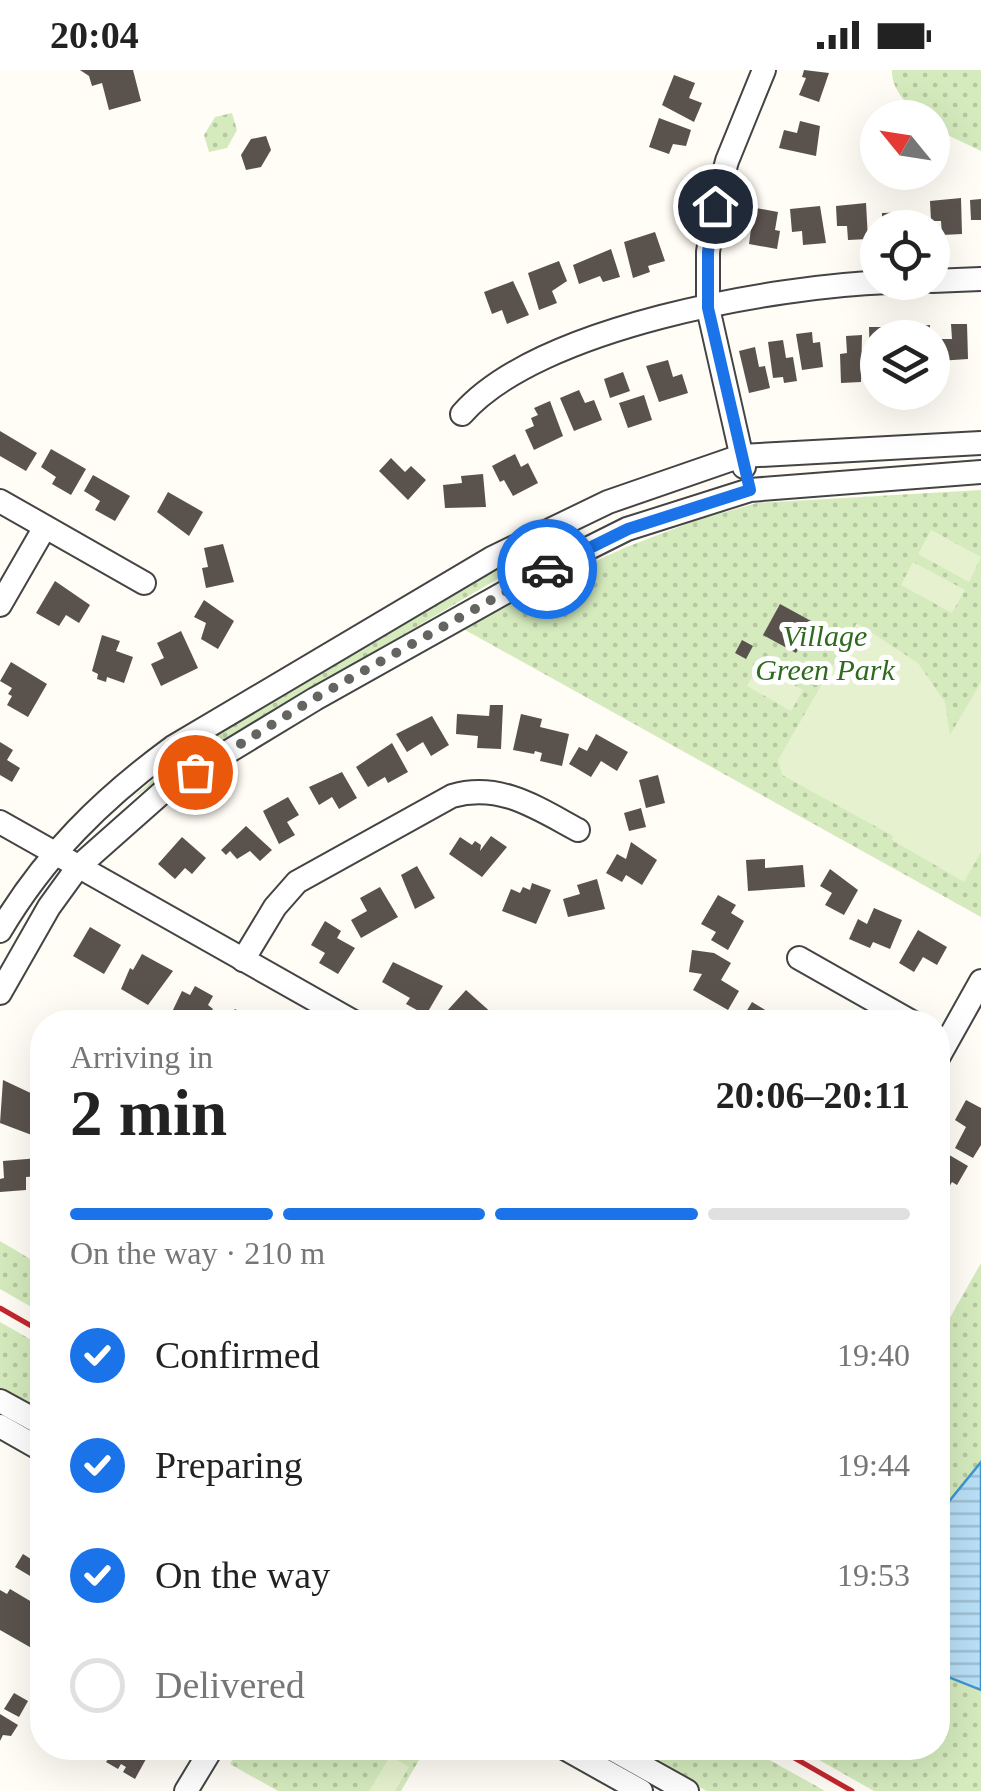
<!DOCTYPE html>
<html lang="en">
<head>
<meta charset="utf-8">
<style>
	body { margin:0; font-family:Georgia,serif; background:#f6f6f6; color:#222; height:100vh; display:flex; flex-direction:column; font-size:38px; white-space:nowrap }
	* { box-sizing:border-box; margin:0 }
	p { font-size:32px; color:#767676 }
	.icon { flex:none; width:55px; height:55px; fill:none; stroke:currentColor; stroke-width:2; stroke-linecap:round; stroke-linejoin:round }
	.map { position:relative; flex:1; overflow:hidden }
	.side { position:absolute; left:30px; top:940px; width:920px; height:750px; display:flex; flex-direction:column; background:#fff; border-radius:40px; box-shadow:0 10px 40px #0002 }
	.side>* { flex:none }
	.needle { width:65px; rotate:300deg }
	.fabs { position:absolute; left:860px; top:30px; display:grid; gap:20px }
	.fabs a { display:grid; place-items:center; width:90px; height:90px; border-radius:50%; background:#fff; box-shadow:0 10px 40px #0002; font-size:50px }
	.pin { position:absolute; display:grid; place-items:center; width:85px; height:85px; color:#fff; margin:-42px; border:5px solid #fff; border-radius:50%; box-shadow:0 2px 10px #0007 }
	.courier { position:absolute; display:grid; place-items:center; width:100px; height:100px; margin:-50px; border:8px solid #1a73e8; border-radius:50%; background:#fff; color:#222; box-shadow:0 2px 12px #0007 }
	.head em { font-style:normal; font-weight:800 }
	.head div { display:flex; flex-direction:column-reverse }
	.head { display:flex; align-items:center; justify-content:space-between; height:170px; padding:0 40px }
	h1 { font-size:65px; font-weight:800; line-height:75px }
	.bar { display:grid; grid-template-columns:repeat(4,1fr); gap:15px 10px; align-content:center; height:120px; padding:0 40px }
	.bar i { height:12px; border-radius:8px; background:#e0e0e0 }
	.bar .current { background:#1a73e8 }
	.bar p { grid-column:span 4 }
	ol { padding:0 40px; list-style:none }
	li { display:flex; align-items:center; gap:30px; height:110px }
	li p { margin-inline-start:auto }
	li .icon { padding:10px; border-radius:50%; background:#1a73e8; color:#fff; stroke-width:4 }
	li:last-child { color:#767676 }
	li i { width:55px; height:55px; border:5px solid #e0e0e0; border-radius:50% }
	.status { display:flex; justify-content:space-between; align-items:center; height:70px; padding:0 50px; background:#fff; direction:ltr }
	.status svg { height:28px; fill:currentColor }
	.map>svg:first-child { display:block }
	.grass { fill:url(#grass-dots) }
	.pitch { fill:#e6f2cf }
	.water { fill:url(#water-rules); stroke:#3f96cf; stroke-width:2.5 }
	.building { fill:#5a524d }
	.lines { fill:none; stroke-linecap:round; stroke-linejoin:round }
	.minor-casing { stroke:#444; stroke-width:26 }
	.minor { stroke:#fff; stroke-width:22 }
	.rail { stroke:#c4262e; stroke-width:5 }
	.done { stroke:#646461; stroke-width:10; stroke-dasharray:0 18 }
	.route { stroke:#1a73e8; stroke-width:12 }
	.labels { text-anchor:middle; dominant-baseline:central; stroke-width:10; stroke-linejoin:round; paint-order:stroke }
	.park-label { font-size:30px; font-style:italic; fill:#2f6b1f; stroke:#fff }
</style>
</head>
<body>
<div class="status"><b>20:04</b><svg viewBox="0 0 49 12"><path d="M0 12V9h3v3zM5 12V6h3v6zM10 12V3h3v9zM15 12V0h3v12zM26 1h20v11H26zM47 4h2v5h-2z"/></svg></div>
<div class="map">
<svg width="981" height="1721" viewBox="0 0 981 1721">
	<defs>
		<pattern id="grass-dots" width="8" height="8" patternUnits="userSpaceOnUse" patternTransform="scale(2.5)"><rect width="8" height="8" fill="#d5ebbd"/><path d="M2 2h.1M6 6h.1" fill="none" stroke="#b6c8a1" stroke-width="1.8" stroke-linecap="round"/></pattern>
		<pattern id="water-rules" width="6" height="5" patternUnits="userSpaceOnUse" patternTransform="scale(2.5)"><rect width="6" height="5" fill="#b9e0f7"/><path d="M0 2.5h6" fill="none" stroke="#9ebfd3"/></pattern>
	</defs>
	<rect width="100%" height="100%" fill="#fffdf5"/>
	<g class="grass">
		<path d="M892 0H981V81L933 58 932 48 920 47C907 34 891 19 892 0Z"/>
		<polygon points="232,43 237,60 227,78 209,82 204,65 215,47"/>
		<polygon points="981,420 981,847 458,556 624,478 697,450 757,433"/>
		<polygon points="599,449 192,689 132,728 197,672 546,470"/>
		<polygon points="0,1171 42,1196 42,1243 0,1219"/>
		<polygon points="981,1193 981,1721 874,1721 798,1678 938,1678 938,1269"/>
		<polygon points="0,1252 42,1276 42,1344 0,1320"/>
		<polygon points="239,1678 426,1678 401,1721 278,1721 230,1694"/>
		<polygon points="627,1678 748,1678 825,1721 707,1721"/>
	</g>
	<g class="pitch">
		<polygon points="931,460 981,487 969,512 918,484"/>
		<polygon points="913,492 965,520 952,543 901,515"/>
		<polygon points="857,553 918,593 945,632 950,665 981,612 981,782 964,812 892,770 893,766 782,705 778,690"/>
		<polygon points="758,596 803,620 791,641 747,616"/>
		<polygon points="390,1686 409,1697 395,1721 369,1721"/>
	</g>
	<polygon class="water" points="981,1392 981,1620 938,1603 938,1445"/>
	<g class="building">
		<polygon points="80,0 133,0 141,31 109,40 102,13 92,16 89,6"/>
		<polygon points="804,0 829,3 819,32 799,25 806,8 802,7"/>
		<polygon points="674,5 695,13 689,28 702,33 694,52 662,35"/>
		<polygon points="659,48 691,60 686,76 673,74 669,84 649,77"/>
		<polygon points="800,51 820,56 816,86 779,78 784,60 797,63"/>
		<polygon points="266,66 271,80 261,97 246,100 241,85 251,69"/>
		<polygon points="961,128 962,164 942,165 941,151 931,151 930,131"/>
		<polygon points="981,129 981,150 971,150 970,130"/>
		<polygon points="866,133 868,169 848,170 847,156 837,156 836,136"/>
		<polygon points="745,136 778,142 775,160 780,161 777,179 749,174 751,159 741,157"/>
		<polygon points="820,136 826,173 803,175 802,161 792,162 790,139"/>
		<polygon points="912,142 912,158 882,158 882,143"/>
		<polygon points="655,162 665,191 648,196 650,202 633,208 624,172"/>
		<polygon points="611,179 620,207 603,212 600,206 579,214 573,195"/>
		<polygon points="559,191 567,211 552,221 557,233 539,240 528,203"/>
		<polygon points="513,211 529,245 507,254 502,240 492,244 484,222"/>
		<polygon points="951,254 967,254 968,289 938,291 937,269 952,269"/>
		<polygon points="930,255 930,268 915,268 914,256"/>
		<polygon points="869,257 883,257 884,268 878,268 878,298 870,299"/>
		<polygon points="812,262 813,273 820,272 823,297 802,300 796,264"/>
		<polygon points="862,265 861,312 841,313 840,284 847,283 846,266"/>
		<polygon points="783,270 786,288 793,287 797,311 784,313 783,307 773,308 768,272"/>
		<polygon points="755,277 759,297 765,296 770,318 749,323 739,281"/>
		<polygon points="668,290 673,307 682,304 688,323 659,332 646,296"/>
		<polygon points="623,302 630,321 610,328 604,309"/>
		<polygon points="579,320 585,333 594,330 602,350 574,361 560,328"/>
		<polygon points="644,325 652,350 628,358 619,333"/>
		<polygon points="550,331 563,366 534,380 525,360 534,356 531,348 538,345 534,338"/>
		<polygon points="0,361 37,383 26,401 0,386"/>
		<polygon points="51,379 86,399 71,425 52,414 56,407 41,397"/>
		<polygon points="515,384 521,397 528,393 538,413 513,426 504,410 500,412 492,396"/>
		<polygon points="391,388 405,402 411,396 426,410 408,430 379,401"/>
		<polygon points="483,404 486,437 445,438 443,415 462,413 461,406"/>
		<polygon points="93,405 130,426 115,451 95,440 100,431 84,421"/>
		<polygon points="168,422 203,442 189,466 157,442"/>
		<polygon points="223,474 234,512 206,518 202,498 208,497 204,478"/>
		<polygon points="55,511 90,535 79,553 66,545 59,556 36,543"/>
		<polygon points="204,530 234,551 218,579 201,569 206,553 194,547"/>
		<polygon points="780,534 813,552 796,583 763,565"/>
		<polygon points="181,561 198,598 161,616 151,594 164,588 157,573"/>
		<polygon points="102,565 120,571 116,581 133,587 124,613 107,607 106,612 97,609 98,604 92,601"/>
		<polygon points="742,570 753,576 746,589 735,583"/>
		<polygon points="11,592 47,614 28,647 7,635 12,626 8,624 12,618 0,611"/>
		<polygon points="490,635 503,635 501,679 477,678 478,666 456,664 457,644 489,646"/>
		<polygon points="521,644 542,649 540,657 569,664 562,696 540,691 542,683 535,681 534,684 513,680"/>
		<polygon points="432,646 449,675 431,686 423,672 407,682 396,664"/>
		<polygon points="596,664 628,682 617,701 601,691 591,707 569,694 579,677 587,681"/>
		<polygon points="0,672 13,680 7,690 20,698 12,712 0,705"/>
		<polygon points="392,673 408,702 388,713 385,707 368,717 356,697"/>
		<polygon points="342,702 357,728 339,739 332,727 319,735 309,717"/>
		<polygon points="658,705 665,733 646,738 639,710"/>
		<polygon points="288,727 299,745 287,752 295,765 279,774 263,741"/>
		<polygon points="641,738 646,757 629,761 624,743"/>
		<polygon points="246,756 272,780 260,791 250,781 237,789 230,781 226,785 221,780"/>
		<polygon points="491,766 507,777 482,807 449,784 460,767 472,775 475,771 481,775 480,781"/>
		<polygon points="182,767 206,788 192,804 185,798 175,809 158,794"/>
		<polygon points="631,772 657,790 642,815 626,805 622,812 606,803 617,784 626,789"/>
		<polygon points="765,789 765,798 803,795 805,817 748,821 746,790"/>
		<polygon points="417,796 435,828 415,839 401,805"/>
		<polygon points="830,799 858,820 844,845 825,835 832,823 820,816"/>
		<polygon points="597,809 605,839 568,847 563,829 580,824 577,815"/>
		<polygon points="532,813 551,820 536,854 502,841 511,819 520,823 523,817 530,820"/>
		<polygon points="380,817 398,847 361,868 351,850 367,841 360,828"/>
		<polygon points="718,825 736,835 731,843 744,851 728,880 711,870 716,862 701,854"/>
		<polygon points="874,838 902,850 890,879 873,872 870,878 849,869 858,849 867,854"/>
		<polygon points="325,851 341,861 337,868 355,878 338,904 319,893 325,883 311,875"/>
		<polygon points="90,857 121,875 104,904 73,886"/>
		<polygon points="918,860 947,877 937,895 923,887 914,902 899,893"/>
		<polygon points="692,880 714,883 731,893 721,910 739,921 728,940 693,920 702,904 689,902"/>
		<polygon points="142,884 173,901 148,935 121,919 130,898 133,900"/>
		<polygon points="393,892 443,916 426,945 406,934 410,928 382,912"/>
		<polygon points="195,916 213,926 208,935 213,939 203,952 187,952 172,942 182,921 190,925"/>
		<polygon points="466,920 494,945 487,952 437,952"/>
		<polygon points="752,932 770,943 764,952 740,952"/>
		<polygon points="235,939 249,947 251,945 264,952 227,952"/>
		<polygon points="3,1010 37,1026 36,1030 42,1033 42,1055 37,1067 0,1053"/>
		<polygon points="966,1030 981,1038 981,1075 973,1088 955,1078 966,1057 955,1050"/>
		<polygon points="939,1079 968,1096 957,1115 952,1112 941,1131 938,1129"/>
		<polygon points="39,1088 40,1106 26,1107 26,1120 0,1122 0,1109 4,1108 3,1091"/>
		<polygon points="23,1484 42,1496 42,1513 15,1497"/>
		<polygon points="10,1519 42,1538 42,1584 0,1560 0,1520 7,1524"/>
		<polygon points="14,1623 28,1631 19,1647 4,1639"/>
		<polygon points="0,1644 18,1655 11,1666 3,1665 0,1671"/>
		<polygon points="93,1678 143,1678 147,1680 142,1687 146,1689 135,1709 123,1702 126,1697 121,1694 118,1699 106,1692 109,1688 104,1684 101,1689 90,1683"/>
	</g>
	<g class="lines">
		<defs>
			<g id="minor">
				<polyline points="932,211 981,209"/>
				<path d="M462 344C538 257 775 216 889 212"/>
				<polyline points="744,397 708,238 708,182 715,136 727,91 764,0"/>
				<polyline points="0,431 144,513"/>
				<polyline points="0,535 45,457"/>
				<polyline points="0,752 354,952"/>
				<path d="M0 861C45 785 102 729 173 677L492 488 608 432 741 386 981 373"/>
				<polyline points="799,888 912,952"/>
				<path d="M243 890 275 837 297 812 452 726C500 712 537 738 578 760"/>
				<polyline points="0,923 49,837 78,797 165,720 315,629 545,500 627,459 750,420 981,402"/>
				<polyline points="938,988 981,911"/>
				<polyline points="0,1331 42,1354"/>
				<polyline points="0,1356 42,1380"/>
				<polyline points="564,1678 641,1721"/>
				<polyline points="610,1678 687,1721"/>
				<polyline points="186,1721 212,1678"/>
			</g>
		</defs>
		<use href="#minor" class="minor-casing"/>
		<use href="#minor" class="minor"/>
		<g class="rail">
			<polyline points="0,1238 42,1262"/>
			<polyline points="777,1678 852,1721"/>
		</g>
	</g>
	<g class="lines">
		<polyline class="done" points="195,702 315,628 547,499"/>
		<polyline class="route" points="547,499 628,459 750,420 708,238 708,182 715,136"/>
	</g>
	<g class="labels">
		<g class="park-label">
			<text x="825" y="565">Village<tspan x="825" dy="34">Green Park</tspan></text>
		</g>
	</g>
</svg>
<div class="fabs">
<a><svg class="needle" viewBox="-14 -14 28 28"><path d="M0-13l5 13h-10z" fill="#e53935"/><path d="M0 13l5-13h-10z" fill="#767676"/></svg></a>
<a><svg class="icon" aria-label="locate" viewBox="0 0 24 24"><circle cx="12" cy="12" r="6"/><path d="M12 2v4M12 18v4M2 12h4M18 12h4"/></svg></a>
<a><svg class="icon" aria-label="layers" viewBox="0 0 24 24"><path d="M12 4l9 5-9 5-9-5zM3 14l9 5 9-5"/></svg></a>
</div>
<div class="pin" style="left:195px;top:702px;background:#ea580c"><svg class="icon" aria-label="bag" viewBox="0 0 24 24"><path d="M5 8h14l-1 12H6zM9 8a3 3 0 0 1 6 0"/></svg></div>
<div class="pin" style="left:715px;top:136px;background:#1f2937"><svg class="icon" aria-label="home" viewBox="0 0 24 24"><path d="M3 11l9-7 9 7M6 9v11h12V9"/></svg></div>
<div class="courier" style="left:547px;top:499px"><svg class="icon" aria-label="car" viewBox="0 0 24 24"><path d="M5 17H2v-5l4-1 3-4h7l3 4 3 1v5h-3M9 17h6M6 11h13"/><circle cx="7" cy="17" r="2"/><circle cx="17" cy="17" r="2"/></svg></div>
<section class="side">
<div class="head"><div><h1>2 min</h1><p>Arriving in</p></div><em>20:06–20:11</em></div>
<div class="bar"><i class="current"></i><i class="current"></i><i class="current"></i><i></i><p>On the way · 210 m</p></div>
<ol>
<li><svg class="icon" aria-label="check" viewBox="0 0 24 24"><path d="M5 12l5 5 9-10"/></svg>Confirmed<p>19:40</p></li>
<li><svg class="icon" aria-label="check" viewBox="0 0 24 24"><path d="M5 12l5 5 9-10"/></svg>Preparing<p>19:44</p></li>
<li><svg class="icon" aria-label="check" viewBox="0 0 24 24"><path d="M5 12l5 5 9-10"/></svg>On the way<p>19:53</p></li>
<li><i></i>Delivered</li>
</ol>
</section>
</div>
</body>
</html>
